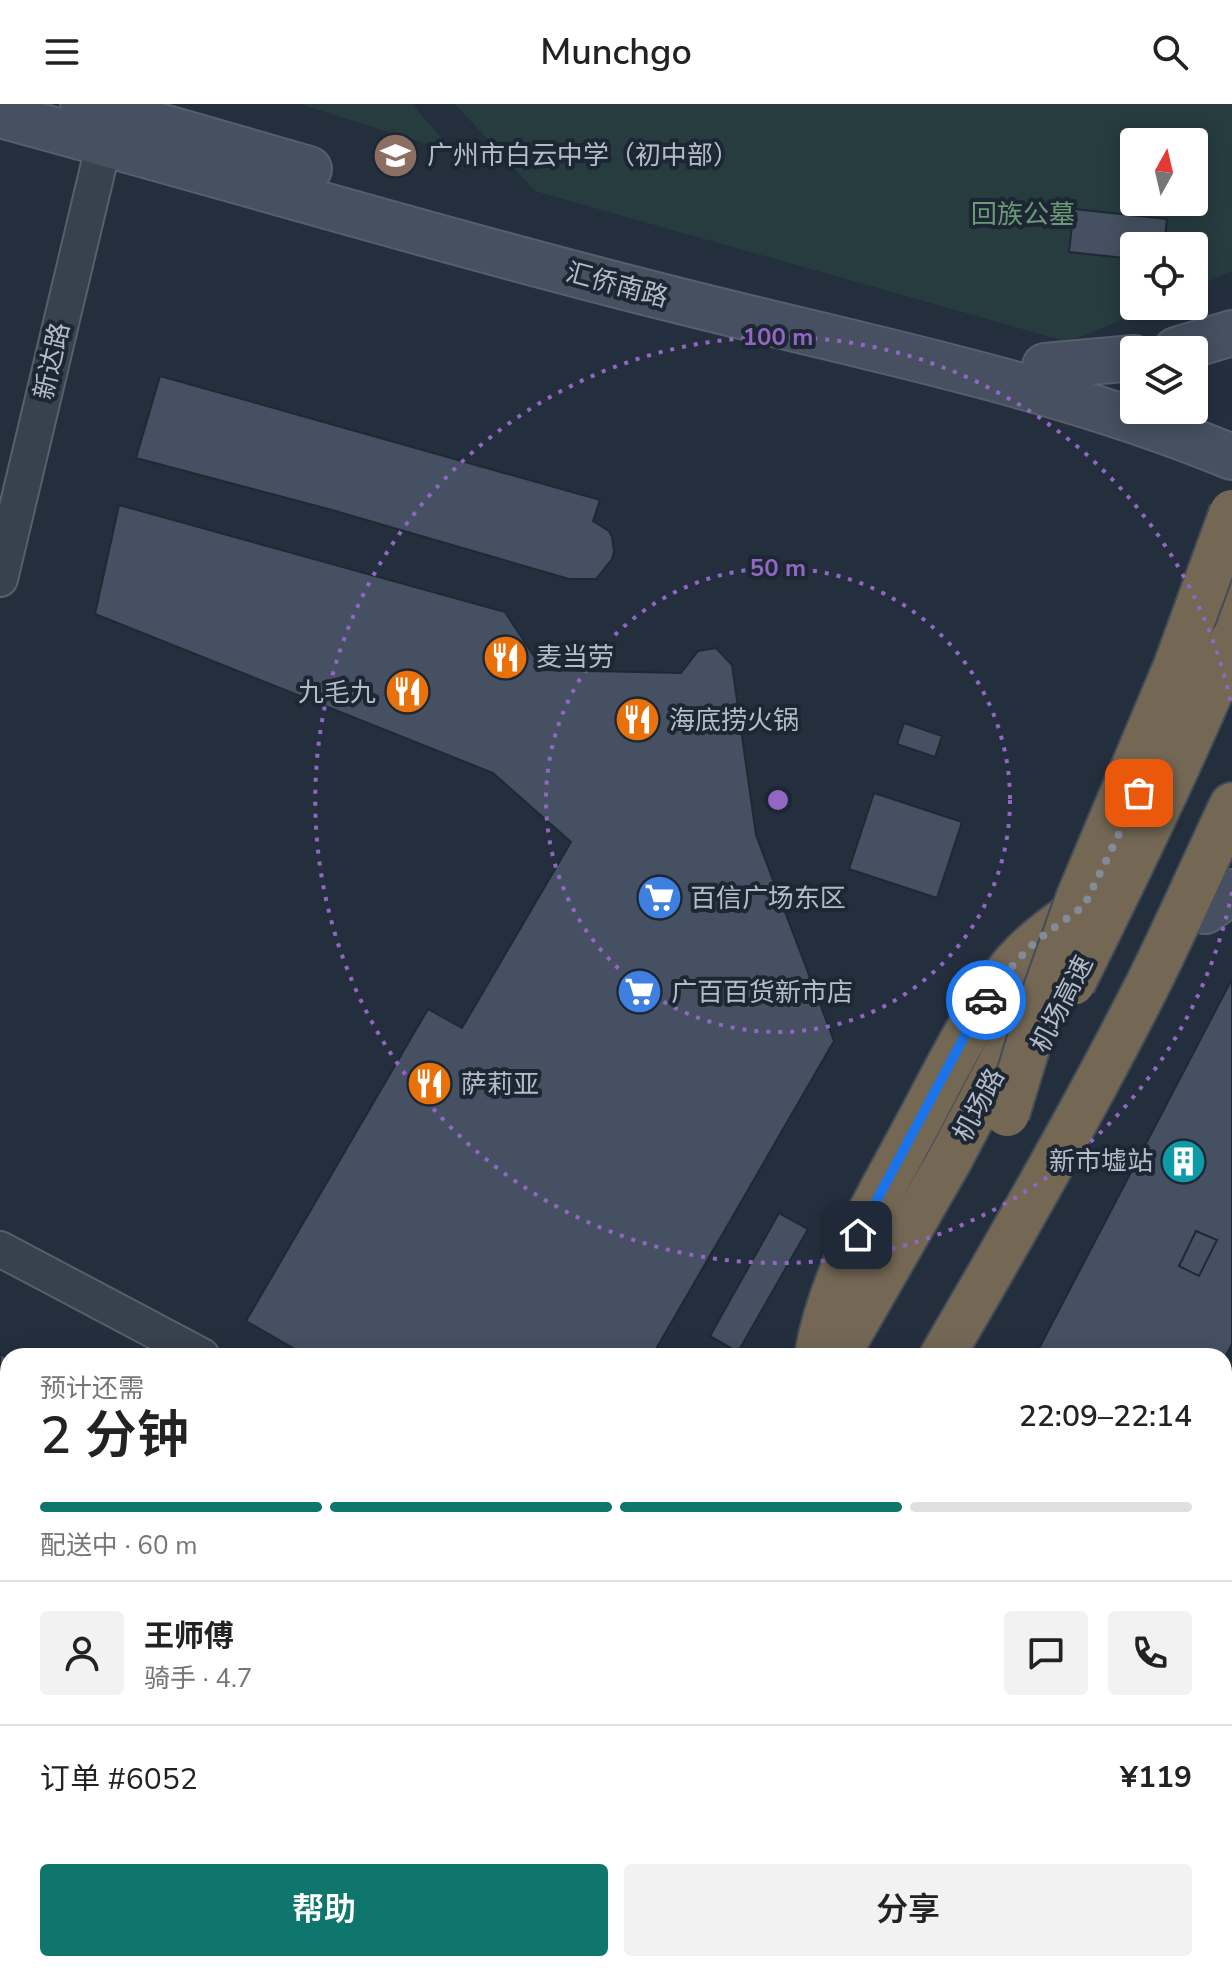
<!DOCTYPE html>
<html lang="zh">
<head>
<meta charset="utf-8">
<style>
	body { margin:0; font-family:"Nunito Sans","Noto Sans SC",sans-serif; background:#f2f2f2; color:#222; height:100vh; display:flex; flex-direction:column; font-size:30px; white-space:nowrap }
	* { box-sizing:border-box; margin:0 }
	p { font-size:26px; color:#767676 }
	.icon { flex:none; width:44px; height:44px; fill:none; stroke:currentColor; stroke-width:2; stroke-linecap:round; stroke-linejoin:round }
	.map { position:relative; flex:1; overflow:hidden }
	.sheet { position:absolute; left:0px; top:1244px; width:1232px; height:624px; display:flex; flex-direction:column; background:#fff; border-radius:24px 24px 0 0; box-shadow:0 4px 20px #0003 }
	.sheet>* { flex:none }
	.needle { width:52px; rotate:8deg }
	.tools { position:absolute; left:1120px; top:24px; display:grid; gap:16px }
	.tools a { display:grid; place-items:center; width:88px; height:88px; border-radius:8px; background:#fff; box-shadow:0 4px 20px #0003; font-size:40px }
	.pin { position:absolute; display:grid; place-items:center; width:68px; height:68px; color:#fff; margin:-34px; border-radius:16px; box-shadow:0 4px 12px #0006 }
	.courier { position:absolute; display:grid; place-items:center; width:80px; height:80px; margin:-40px; border:6px solid #1a73e8; border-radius:50%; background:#fff; color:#222; box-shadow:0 2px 10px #0007 }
	.head em { font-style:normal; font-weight:600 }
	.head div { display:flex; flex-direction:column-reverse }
	.head { display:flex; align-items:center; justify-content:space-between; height:136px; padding:0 40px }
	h1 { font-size:52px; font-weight:600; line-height:60px }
	.bar { display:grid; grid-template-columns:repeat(4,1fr); gap:12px 8px; align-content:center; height:96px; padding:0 40px }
	.bar i { height:10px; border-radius:6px; background:#e0e0e0 }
	.bar .current { background:#0f766e }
	.bar p { grid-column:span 4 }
	.line { display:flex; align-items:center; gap:20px; padding:0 40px; border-top:2px solid #e0e0e0 }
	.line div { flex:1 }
	.round { display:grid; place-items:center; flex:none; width:84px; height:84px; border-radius:8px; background:#f2f2f2 }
	.primary-button { display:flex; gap:16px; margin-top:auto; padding:16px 40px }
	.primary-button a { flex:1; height:92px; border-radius:8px; background:#0f766e; color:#fff; font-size:32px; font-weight:600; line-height:92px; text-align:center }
	.primary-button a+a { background:#f2f2f2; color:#222 }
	header { display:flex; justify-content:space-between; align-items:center; height:104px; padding:0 40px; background:#fff; font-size:36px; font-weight:600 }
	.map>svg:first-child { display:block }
	.green { fill:#263c3f; fill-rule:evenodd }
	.building { fill:#455162; stroke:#1f2835; stroke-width:2 }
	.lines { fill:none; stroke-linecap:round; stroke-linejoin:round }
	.street-casing { stroke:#565f6c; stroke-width:38 }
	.secondary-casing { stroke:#565f6c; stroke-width:48 }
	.highway-casing { stroke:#434c59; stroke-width:48 }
	.street { stroke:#38414e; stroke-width:34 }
	.secondary { stroke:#465061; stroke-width:44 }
	.highway { stroke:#746855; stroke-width:44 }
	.highway-bridge-casing { stroke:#434c59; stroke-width:48; stroke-linecap:butt }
	.highway-bridge { stroke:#746855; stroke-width:44 }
	.done { stroke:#828b98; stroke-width:8; stroke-dasharray:0 14.4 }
	.route { stroke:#1a73e8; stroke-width:10 }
	.ring { fill:none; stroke:#9266c3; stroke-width:4; stroke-dasharray:4 8 }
	.labels { text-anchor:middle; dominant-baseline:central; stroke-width:8; stroke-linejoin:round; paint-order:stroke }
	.poi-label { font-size:26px; fill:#b4bcc9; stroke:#1d2633; text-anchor:start }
	.park-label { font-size:26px; fill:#6b9a76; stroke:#1d2633 }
	.street-label { font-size:26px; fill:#b4bcc9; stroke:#1d2633 }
	.centre { fill:#9266c3; stroke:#1d2633; stroke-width:4 }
	.ring-label { font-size:24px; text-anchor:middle; font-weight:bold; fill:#9266c3; stroke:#1d2633; stroke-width:8; stroke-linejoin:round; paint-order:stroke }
</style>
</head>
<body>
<header><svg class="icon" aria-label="menu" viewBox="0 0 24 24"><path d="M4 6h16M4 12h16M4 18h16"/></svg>Munchgo<svg class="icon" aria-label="search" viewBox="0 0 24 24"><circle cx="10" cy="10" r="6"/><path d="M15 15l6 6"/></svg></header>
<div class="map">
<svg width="1232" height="1868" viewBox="0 0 1232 1868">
	<rect width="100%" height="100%" fill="#242f3e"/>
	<g class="green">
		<polygon points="300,0 412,0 455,49"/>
		<path d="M455 0H1232V167L1194 184V142H1134V202H1155L1068 238 535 87ZM1134 38H1194V98H1134Z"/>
	</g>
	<g class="building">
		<polygon points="1074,105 1167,115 1164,142 1134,142 1134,155 1069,148"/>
		<polygon points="160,272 600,396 593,417 609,427 612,433 614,447 612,455 596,475 569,475 332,406 136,354"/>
		<polygon points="119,401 505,508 543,566 681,569 698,547 716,544 732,561 756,731 834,937 652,1252 307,1252 246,1217 428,905 462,924 571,738 493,669 95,510"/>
		<polygon points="904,619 942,632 935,653 897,640"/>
		<polygon points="874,689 962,718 937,794 849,765"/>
		<polygon points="1232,875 1232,1240 1224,1255 1224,1252 1035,1252"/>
		<polygon points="779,1109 808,1125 738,1248 710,1232"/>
		<polygon points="1196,1127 1217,1136 1199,1172 1179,1162"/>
		<polygon points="0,1250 8,1254 8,1349 0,1345"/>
		<polygon points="1224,1306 1232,1308 1232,1425 1224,1423"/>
		<polygon points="8,1352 8,1390 0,1385 0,1366"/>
		<polygon points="0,1385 8,1390 8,1468 0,1463"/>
		<polygon points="8,1473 8,1528 0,1542 0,1488"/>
		<polygon points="8,1528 8,1680 0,1676 0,1542"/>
		<polygon points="1224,1531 1232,1535 1224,1551"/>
		<polygon points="632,1860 750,1860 746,1868 628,1868"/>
		<polygon points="762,1860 1197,1860 1210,1868 757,1868"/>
	</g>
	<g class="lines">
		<defs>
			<g id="street">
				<polyline points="0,475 104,39"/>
				<polyline points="0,1145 202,1252"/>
				<polyline points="0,1711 8,1716"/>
				<polyline points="264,1860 278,1868"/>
			</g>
			<g id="secondary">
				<polyline points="83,0 309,65"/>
				<path d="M0 11C225 72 449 139 676 196 862 243 1054 280 1232 353"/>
				<polyline points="1176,246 1232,229"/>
				<polyline points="1045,262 1134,254"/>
				<polyline points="1205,807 1232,788"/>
			</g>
			<g id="highway">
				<polyline points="1189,581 1232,483"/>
				<path d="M817 1252C831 1168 877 1097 916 1023 946 967 973 909 1014 860 1034 837 1059 820 1084 802"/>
				<polyline points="837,1252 949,1057 1026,911"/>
				<path d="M942 1252C1014 1129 1085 1005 1149 878 1178 820 1204 760 1232 701"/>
				<polyline points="459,1868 464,1860"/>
				<polyline points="561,1868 566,1860"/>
			</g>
		</defs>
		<use href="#street" class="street-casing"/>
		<use href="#secondary" class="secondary-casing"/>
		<use href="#highway" class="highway-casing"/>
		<use href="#street" class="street"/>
		<use href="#secondary" class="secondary"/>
		<use href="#highway" class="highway"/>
		<defs>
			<g id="highway-bridge">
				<path d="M1073 879C1129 766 1184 654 1232 537"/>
				<polyline points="1007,1010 1040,902 1078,795 1176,562 1232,408"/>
			</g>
		</defs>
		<use href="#highway-bridge" class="highway-bridge-casing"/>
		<use href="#highway-bridge" class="highway-bridge"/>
	</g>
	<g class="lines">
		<polyline class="done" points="986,896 1014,860 1036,837 1084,802 1139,689"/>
		<polyline class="route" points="858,1131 963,935 986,896"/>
	</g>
	<g class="ring">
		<circle cx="778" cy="696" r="232"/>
		<path d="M1232 788A463 463 0 1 1 1232 604"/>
	</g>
	<defs>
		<symbol id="school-disc" viewBox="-11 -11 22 22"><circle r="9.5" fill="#8d6e63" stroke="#1d2633"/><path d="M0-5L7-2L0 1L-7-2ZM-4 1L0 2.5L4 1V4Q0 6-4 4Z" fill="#fff"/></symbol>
		<symbol id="restaurant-disc" viewBox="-11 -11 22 22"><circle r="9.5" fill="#e8710a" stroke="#1d2633"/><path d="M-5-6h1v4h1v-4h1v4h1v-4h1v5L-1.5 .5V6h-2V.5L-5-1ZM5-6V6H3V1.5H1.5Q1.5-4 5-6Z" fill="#fff"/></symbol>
		<symbol id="supermarket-disc" viewBox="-11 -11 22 22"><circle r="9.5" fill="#3f7fe0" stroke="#1d2633"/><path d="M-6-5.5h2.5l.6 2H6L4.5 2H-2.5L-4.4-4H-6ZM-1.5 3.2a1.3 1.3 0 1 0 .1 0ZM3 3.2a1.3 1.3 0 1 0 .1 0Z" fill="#fff"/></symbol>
		<symbol id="building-disc" viewBox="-11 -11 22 22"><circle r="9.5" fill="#0f9aa8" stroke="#1d2633"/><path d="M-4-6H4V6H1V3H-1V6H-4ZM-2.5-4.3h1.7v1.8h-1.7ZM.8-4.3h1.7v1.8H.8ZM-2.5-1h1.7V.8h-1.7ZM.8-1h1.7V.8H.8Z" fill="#fff"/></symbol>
	</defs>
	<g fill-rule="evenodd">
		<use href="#school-disc" x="370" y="26" width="51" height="51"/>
		<use href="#restaurant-disc" x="480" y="528" width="51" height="51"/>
		<use href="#restaurant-disc" x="382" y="562" width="51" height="51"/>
		<use href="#restaurant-disc" x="612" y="590" width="51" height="51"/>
		<use href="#supermarket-disc" x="634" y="768" width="51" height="51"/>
		<use href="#supermarket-disc" x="614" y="862" width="51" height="51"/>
		<use href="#restaurant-disc" x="404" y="954" width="51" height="51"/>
		<use href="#building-disc" x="1158" y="1032" width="51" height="51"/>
	</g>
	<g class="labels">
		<g class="poi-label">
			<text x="427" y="51">广州市白云中学（初中部）</text>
			<text x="536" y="553">麦当劳</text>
			<text x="376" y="588" text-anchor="end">九毛九</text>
			<text x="669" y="616">海底捞火锅</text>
			<text x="690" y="794">百信广场东区</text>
			<text x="671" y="888">广百百货新市店</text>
			<text x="461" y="980">萨莉亚</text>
			<text x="1153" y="1057" text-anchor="end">新市墟站</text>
		</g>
		<g class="park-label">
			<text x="1023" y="110">回族公墓</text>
		</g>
		<g class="street-label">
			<text transform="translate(617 181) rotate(15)">汇侨南路</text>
			<text transform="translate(52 257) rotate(-77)">新达路</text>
			<text transform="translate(1062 900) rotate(-63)">机场高速</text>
			<text transform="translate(979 1001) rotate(-62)">机场路</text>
		</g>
	</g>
	<circle cx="778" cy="696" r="12" class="centre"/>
	<g class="ring-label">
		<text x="778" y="241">100 m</text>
		<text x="778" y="472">50 m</text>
	</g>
</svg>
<div class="tools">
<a><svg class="needle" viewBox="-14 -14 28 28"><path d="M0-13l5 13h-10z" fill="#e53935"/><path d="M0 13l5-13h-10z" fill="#767676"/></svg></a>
<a><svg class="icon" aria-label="locate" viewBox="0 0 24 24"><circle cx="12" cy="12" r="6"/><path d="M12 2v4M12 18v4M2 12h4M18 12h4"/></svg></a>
<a><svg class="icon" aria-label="layers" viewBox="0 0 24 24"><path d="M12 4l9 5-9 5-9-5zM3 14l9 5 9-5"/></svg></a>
</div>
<div class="pin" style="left:1139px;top:689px;background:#ea580c"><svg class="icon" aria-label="bag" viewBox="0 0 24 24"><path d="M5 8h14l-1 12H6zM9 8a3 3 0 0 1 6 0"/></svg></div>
<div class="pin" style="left:858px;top:1131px;background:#1f2937"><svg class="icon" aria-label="home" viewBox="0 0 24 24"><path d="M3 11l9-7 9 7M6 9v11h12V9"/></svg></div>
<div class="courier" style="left:986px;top:896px"><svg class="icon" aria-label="car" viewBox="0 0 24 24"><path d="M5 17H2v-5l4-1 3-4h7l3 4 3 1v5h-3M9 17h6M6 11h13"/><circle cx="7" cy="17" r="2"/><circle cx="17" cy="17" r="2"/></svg></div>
<section class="sheet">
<div class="head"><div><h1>2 分钟</h1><p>预计还需</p></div><em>22:09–22:14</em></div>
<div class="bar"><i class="current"></i><i class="current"></i><i class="current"></i><i></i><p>配送中 · 60 m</p></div>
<div class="line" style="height:144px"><a class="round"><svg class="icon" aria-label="person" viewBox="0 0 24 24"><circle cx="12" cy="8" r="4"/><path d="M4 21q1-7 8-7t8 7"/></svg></a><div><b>王师傅</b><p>骑手 · 4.7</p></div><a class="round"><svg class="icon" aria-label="chat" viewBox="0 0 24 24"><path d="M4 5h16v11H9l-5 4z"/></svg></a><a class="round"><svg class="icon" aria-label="phone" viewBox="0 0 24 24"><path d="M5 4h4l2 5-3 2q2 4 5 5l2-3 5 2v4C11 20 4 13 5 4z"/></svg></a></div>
<div class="line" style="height:104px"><div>订单 #6052</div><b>¥119</b></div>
<div class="primary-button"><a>帮助</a><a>分享</a></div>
</section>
</div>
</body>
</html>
